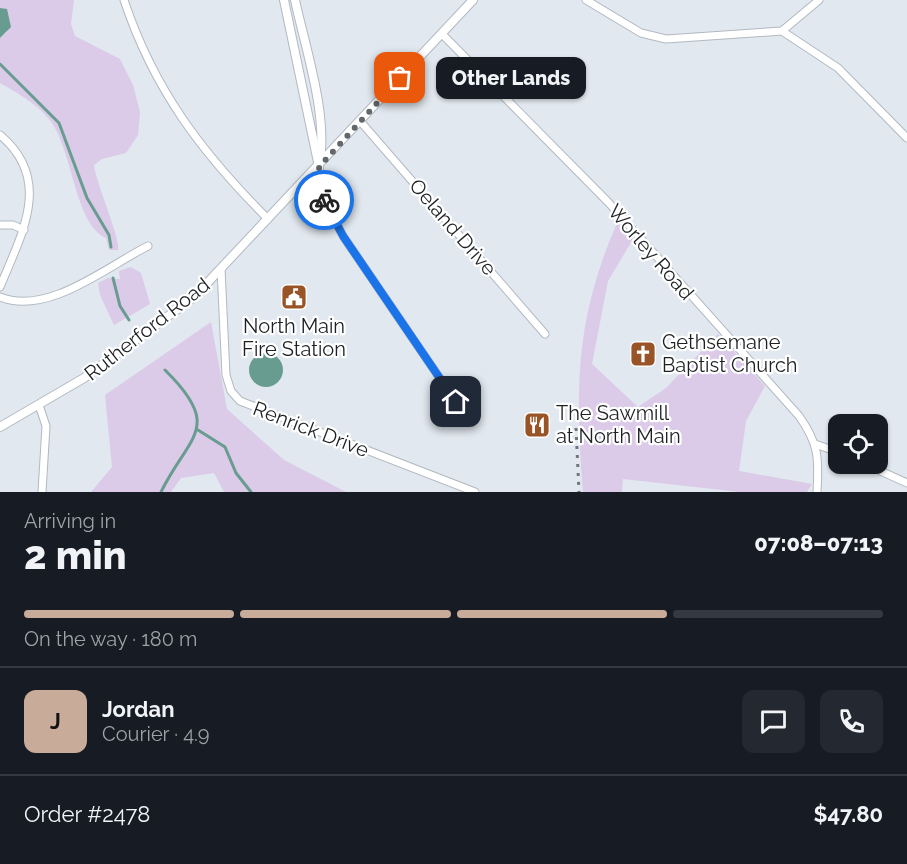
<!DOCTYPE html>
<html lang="en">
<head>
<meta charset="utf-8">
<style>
	body { margin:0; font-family:Raleway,sans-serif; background:#242831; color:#f1f3f6; height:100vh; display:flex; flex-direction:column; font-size:22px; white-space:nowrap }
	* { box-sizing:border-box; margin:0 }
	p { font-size:20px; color:#9ea1a6 }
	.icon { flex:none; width:33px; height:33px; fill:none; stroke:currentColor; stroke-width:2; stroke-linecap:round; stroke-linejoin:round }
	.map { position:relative; height:492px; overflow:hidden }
	.sheet { display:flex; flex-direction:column; background:#171b24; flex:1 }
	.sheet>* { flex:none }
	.fabs { position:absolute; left:828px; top:414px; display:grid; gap:12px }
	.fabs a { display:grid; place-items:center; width:60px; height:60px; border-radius:12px; background:#171b24; box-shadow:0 2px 4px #0004; font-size:30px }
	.pin { position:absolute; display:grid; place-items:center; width:51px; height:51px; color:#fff; margin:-26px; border-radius:12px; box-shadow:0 3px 9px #0006 }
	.courier { position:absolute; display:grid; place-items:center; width:60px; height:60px; margin:-30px; border:4px solid #1a73e8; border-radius:50%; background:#fff; color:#222; box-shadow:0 2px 8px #0007 }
	.bubble { position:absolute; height:42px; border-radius:12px; background:#171b24; box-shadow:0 2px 4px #0004; font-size:20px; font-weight:800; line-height:42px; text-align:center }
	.head em { font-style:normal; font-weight:800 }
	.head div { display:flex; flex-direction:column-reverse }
	.head { display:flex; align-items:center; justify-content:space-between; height:102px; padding:0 24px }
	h1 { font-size:39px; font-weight:800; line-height:45px }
	.bar { display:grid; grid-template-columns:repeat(4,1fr); gap:9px 6px; align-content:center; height:72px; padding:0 24px }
	.bar i { height:8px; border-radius:4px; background:#363941 }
	.bar .active { background:#c9ab99 }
	.bar p { grid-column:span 4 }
	.line { display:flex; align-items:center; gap:15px; padding:0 24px; border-top:2px solid #363941 }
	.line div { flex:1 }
	.round { display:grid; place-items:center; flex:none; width:63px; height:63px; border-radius:12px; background:#242831 }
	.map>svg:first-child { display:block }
	.green { fill:#dbcae8 }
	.water { fill:#689c90 }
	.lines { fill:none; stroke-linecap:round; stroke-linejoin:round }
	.stream { stroke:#689c90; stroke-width:3 }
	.minor-casing { stroke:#b2b9c0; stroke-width:9 }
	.tertiary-casing { stroke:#b2b9c0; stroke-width:10 }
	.minor { stroke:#fff; stroke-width:7 }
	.tertiary { stroke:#fff; stroke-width:8 }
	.rail { stroke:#71767a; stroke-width:3; stroke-dasharray:3 6; stroke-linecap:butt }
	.done { stroke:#62676a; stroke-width:6; stroke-dasharray:0 10.8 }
	.route { stroke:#1a73e8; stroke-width:8 }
	.labels { text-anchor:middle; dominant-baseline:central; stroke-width:4.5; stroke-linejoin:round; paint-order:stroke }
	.street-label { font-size:20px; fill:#1e2123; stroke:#fff }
	.poi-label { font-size:20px; fill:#1e2123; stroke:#fff; text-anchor:start }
</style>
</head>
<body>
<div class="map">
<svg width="907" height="492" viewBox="0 0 907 492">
	<rect width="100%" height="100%" fill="#e1e8ef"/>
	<g class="green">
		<path d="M0 0H74L71 24 75 36 120 59 133 85 140 112 138 135 126 153 102 159 94 165C95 180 122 243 118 250H109L106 238C74 224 73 148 49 119 36 103 17 93 0 83V38L7 32V10L0 8Z"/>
		<path d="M618 221 633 239 608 281 592 364 638 407 666 388 718 334 765 386 746 421 739 471 812 484 807 492H740L623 479 622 492H583C575 389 575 318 618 221Z"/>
		<polygon points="131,267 141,273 150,304 114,325 100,295 98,283 108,278 120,279 119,271"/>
		<polygon points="211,322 227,409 284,460 346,492 224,492 214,473 181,478 171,492 91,492 112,467 105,395"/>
	</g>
	<g class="water">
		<polygon points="0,8 7,9 11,27 0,38"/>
		<circle cx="266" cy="370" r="17"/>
	</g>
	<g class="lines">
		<g class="stream">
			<polyline points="0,64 59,123 87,198 109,235 111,247"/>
			<polyline points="113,278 120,306 129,320"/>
			<polyline points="198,430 225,447 236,473 251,492"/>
			<path d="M161 492C189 435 224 428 165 370"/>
		</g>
		<defs>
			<g id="minor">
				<path d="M124 0C154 90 202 153 268 219"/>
				<polyline points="586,0 641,33 666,39 782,31 838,68 907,138"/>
				<polyline points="782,31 819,0"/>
				<path d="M442 34 608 202 799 416C819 444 819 459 817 492"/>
				<polyline points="360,121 545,334"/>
				<path d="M0 135C54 180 21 235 0 287"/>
				<polyline points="319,167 323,198 343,236 456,402"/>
				<polyline points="0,225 13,225 24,230"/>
				<polyline points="221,269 226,375 231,391 240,401 475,492"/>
				<path d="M0 297C48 316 106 267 148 246"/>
				<polyline points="39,405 46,426 42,492"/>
				<polyline points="815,444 838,452"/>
				<polyline points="865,464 907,483"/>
			</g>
			<g id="tertiary">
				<polyline points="284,0 319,167"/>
				<path d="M295 0C305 47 329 118 319 164"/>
				<polyline points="0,427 84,378 194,297 473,0"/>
			</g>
		</defs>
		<use href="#minor" class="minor-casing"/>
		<use href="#tertiary" class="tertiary-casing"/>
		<use href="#minor" class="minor"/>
		<use href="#tertiary" class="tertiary"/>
		<polyline class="rail" points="576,428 579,492"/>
	</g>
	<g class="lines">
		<polyline class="done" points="324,200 319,167 400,78"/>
		<polyline class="route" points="324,200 343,236 456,402"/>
	</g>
	<defs>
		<symbol id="civic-square" viewBox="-11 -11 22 22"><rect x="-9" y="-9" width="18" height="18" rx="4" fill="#985327" stroke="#fff"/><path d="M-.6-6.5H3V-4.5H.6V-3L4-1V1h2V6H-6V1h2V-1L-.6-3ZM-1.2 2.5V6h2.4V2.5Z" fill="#fff"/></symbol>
		<symbol id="church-square" viewBox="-11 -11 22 22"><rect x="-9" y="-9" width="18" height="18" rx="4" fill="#985327" stroke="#fff"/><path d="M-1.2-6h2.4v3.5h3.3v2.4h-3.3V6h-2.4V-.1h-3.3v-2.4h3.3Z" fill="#fff"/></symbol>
		<symbol id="restaurant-square" viewBox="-11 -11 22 22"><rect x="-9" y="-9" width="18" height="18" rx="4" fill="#985327" stroke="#fff"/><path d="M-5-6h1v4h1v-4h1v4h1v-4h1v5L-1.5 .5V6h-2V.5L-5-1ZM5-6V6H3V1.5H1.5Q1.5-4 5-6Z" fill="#fff"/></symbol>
	</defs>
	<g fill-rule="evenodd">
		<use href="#civic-square" x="279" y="282" width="30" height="30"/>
		<use href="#church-square" x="628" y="339" width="30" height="30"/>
		<use href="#restaurant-square" x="522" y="410" width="30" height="30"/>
	</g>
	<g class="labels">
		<g class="street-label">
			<text transform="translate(453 227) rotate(49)">Oeland Drive</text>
			<text transform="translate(651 252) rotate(49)">Worley Road</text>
			<text transform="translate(147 329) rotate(-38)">Rutherford Road</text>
			<text transform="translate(311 429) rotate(21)">Renrick Drive</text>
		</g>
		<g class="poi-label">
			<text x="294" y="326" text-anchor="middle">North Main<tspan x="294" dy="23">Fire Station</tspan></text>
			<text x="662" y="342">Gethsemane<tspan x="662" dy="23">Baptist Church</tspan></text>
			<text x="556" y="413">The Sawmill<tspan x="556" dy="23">at North Main</tspan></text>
		</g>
	</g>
</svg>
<div class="fabs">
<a><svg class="icon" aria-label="locate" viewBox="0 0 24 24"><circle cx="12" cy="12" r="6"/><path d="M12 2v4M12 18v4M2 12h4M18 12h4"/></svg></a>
</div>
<div class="pin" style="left:400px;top:78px;background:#ea580c"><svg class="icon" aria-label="bag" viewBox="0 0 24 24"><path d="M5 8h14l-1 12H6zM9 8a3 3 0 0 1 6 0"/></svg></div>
<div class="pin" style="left:456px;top:402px;background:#1f2937"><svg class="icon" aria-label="home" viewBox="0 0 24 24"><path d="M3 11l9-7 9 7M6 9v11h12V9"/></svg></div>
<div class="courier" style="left:324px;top:200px"><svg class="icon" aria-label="bike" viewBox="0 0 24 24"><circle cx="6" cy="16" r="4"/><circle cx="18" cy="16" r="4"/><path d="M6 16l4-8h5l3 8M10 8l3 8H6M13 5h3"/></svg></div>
<div class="bubble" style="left:436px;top:57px;width:150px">Other Lands</div>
</div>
<section class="sheet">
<div class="head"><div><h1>2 min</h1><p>Arriving in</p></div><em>07:08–07:13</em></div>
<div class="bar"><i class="active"></i><i class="active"></i><i class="active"></i><i></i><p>On the way · 180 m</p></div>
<div class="line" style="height:108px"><b class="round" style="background:#c9ab99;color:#111">J</b><div><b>Jordan</b><p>Courier · 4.9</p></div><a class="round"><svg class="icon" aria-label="chat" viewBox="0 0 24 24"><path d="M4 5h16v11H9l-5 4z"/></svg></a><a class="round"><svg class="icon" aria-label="phone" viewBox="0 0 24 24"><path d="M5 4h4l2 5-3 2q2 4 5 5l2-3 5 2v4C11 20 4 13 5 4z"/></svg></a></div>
<div class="line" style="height:78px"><div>Order #2478</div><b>$47.80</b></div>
</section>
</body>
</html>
